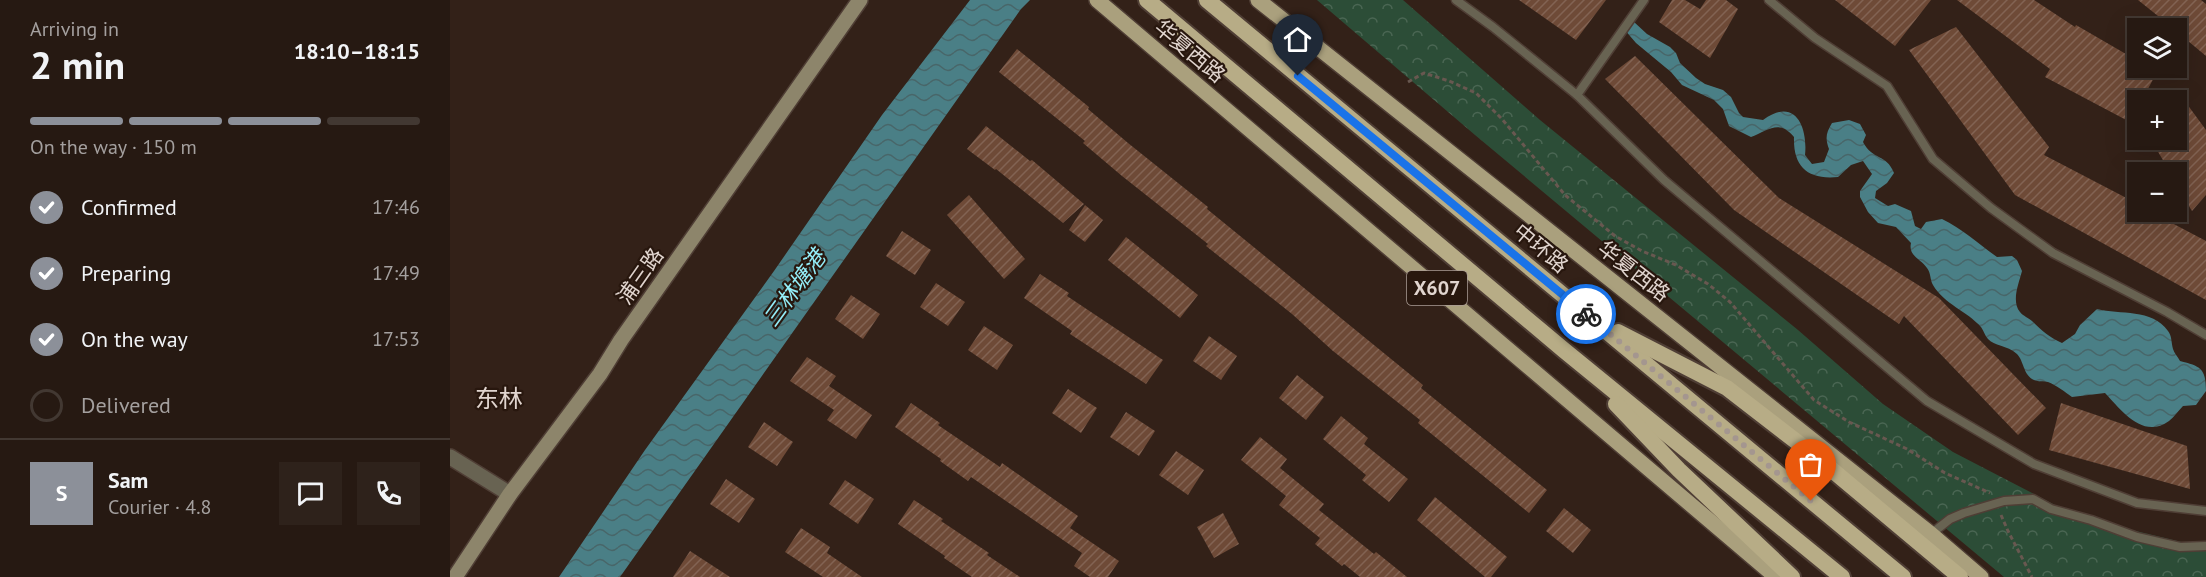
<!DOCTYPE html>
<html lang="en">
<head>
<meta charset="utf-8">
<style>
	body { margin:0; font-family:"PT Sans","Noto Sans SC",sans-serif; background:#2e221b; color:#f1f3f6; height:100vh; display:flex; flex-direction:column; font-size:22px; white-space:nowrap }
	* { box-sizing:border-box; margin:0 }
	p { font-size:20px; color:#a4a09f }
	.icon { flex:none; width:33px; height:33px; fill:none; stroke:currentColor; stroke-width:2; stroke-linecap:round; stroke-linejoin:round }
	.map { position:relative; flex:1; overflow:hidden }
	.drawer { display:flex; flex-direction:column; background:#261912; width:450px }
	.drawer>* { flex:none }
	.tools { position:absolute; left:1677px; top:18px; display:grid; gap:12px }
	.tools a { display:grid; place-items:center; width:60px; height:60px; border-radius:0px; background:#261912; box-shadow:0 6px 24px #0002,0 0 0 2px #423832; font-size:30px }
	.pin { position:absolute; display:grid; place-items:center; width:51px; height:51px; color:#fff; margin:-62px -26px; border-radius:50% 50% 50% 0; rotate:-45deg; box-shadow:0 0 6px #0007 }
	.pin .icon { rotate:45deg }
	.courier { position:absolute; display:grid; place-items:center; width:60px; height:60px; margin:-30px; border:4px solid #1a73e8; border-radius:50%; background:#fff; color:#222; box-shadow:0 2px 8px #0007 }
	.summary em { font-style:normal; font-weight:700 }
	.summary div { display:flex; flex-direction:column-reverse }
	.summary { display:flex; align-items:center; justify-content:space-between; height:102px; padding:0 30px }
	h1 { font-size:39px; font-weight:700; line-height:45px }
	.bar { display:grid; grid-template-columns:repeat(4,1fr); gap:9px 6px; align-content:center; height:72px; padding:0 30px }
	.bar i { height:8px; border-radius:4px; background:#423832 }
	.bar .on { background:#8c9099 }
	.bar p { grid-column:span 4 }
	.line { display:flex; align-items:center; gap:15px; padding:0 30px; border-top:2px solid #423832 }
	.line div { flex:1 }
	.round { display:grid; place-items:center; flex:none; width:63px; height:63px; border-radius:0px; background:#2e221b }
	ol { padding:0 30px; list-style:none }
	li { display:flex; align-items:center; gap:18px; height:66px }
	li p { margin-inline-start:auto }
	li .icon { padding:6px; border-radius:50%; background:#8c9099; color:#fff; stroke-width:4 }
	li:last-child { color:#a4a09f }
	li i { width:33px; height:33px; border:3px solid #423832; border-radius:50% }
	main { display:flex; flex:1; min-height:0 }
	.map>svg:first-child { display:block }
	.park { fill:url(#park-crowns) }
	.water { fill:url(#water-waves) }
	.building { fill:url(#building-hatch) }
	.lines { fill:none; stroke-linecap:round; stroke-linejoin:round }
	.service-casing { stroke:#4f3e35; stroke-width:11 }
	.minor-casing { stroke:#4f3e35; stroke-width:18 }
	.secondary-casing { stroke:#4f3e35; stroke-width:18 }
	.primary-casing { stroke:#4f3e35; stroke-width:18 }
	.trunk-casing { stroke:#4f3e35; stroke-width:20 }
	.path { stroke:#685850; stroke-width:3; stroke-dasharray:4.5 3; stroke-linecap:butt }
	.service { stroke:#686352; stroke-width:8 }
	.minor { stroke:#686352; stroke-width:15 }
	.secondary { stroke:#8d856b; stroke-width:15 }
	.primary { stroke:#aaa07d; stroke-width:15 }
	.trunk { stroke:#b7ac86; stroke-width:16 }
	.done { stroke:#a4968f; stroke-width:6; stroke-dasharray:0 10.8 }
	.route { stroke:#1a73e8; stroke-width:8 }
	.labels { text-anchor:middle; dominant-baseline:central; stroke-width:4.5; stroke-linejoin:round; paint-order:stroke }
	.shield { fill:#28170e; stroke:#aa9c95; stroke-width:1.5 }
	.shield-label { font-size:20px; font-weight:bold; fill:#e1d5cf }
	.street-label { font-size:21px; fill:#e1d5cf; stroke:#28170e }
	.water-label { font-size:22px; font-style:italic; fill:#94eef9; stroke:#28170e }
	.quarter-label { font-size:24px; fill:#e1d5cf; stroke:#28170e }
</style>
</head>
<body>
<main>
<section class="drawer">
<div class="summary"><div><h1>2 min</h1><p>Arriving in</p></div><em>18:10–18:15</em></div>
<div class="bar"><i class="on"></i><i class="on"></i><i class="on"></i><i></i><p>On the way · 150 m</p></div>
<ol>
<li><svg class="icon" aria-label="check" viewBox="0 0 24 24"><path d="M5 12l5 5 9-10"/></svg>Confirmed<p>17:46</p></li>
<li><svg class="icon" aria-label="check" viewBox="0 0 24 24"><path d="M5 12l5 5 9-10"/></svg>Preparing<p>17:49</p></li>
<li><svg class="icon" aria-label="check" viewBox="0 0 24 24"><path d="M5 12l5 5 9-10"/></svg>On the way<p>17:53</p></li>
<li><i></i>Delivered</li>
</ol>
<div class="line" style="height:108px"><b class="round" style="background:#8c9099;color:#fff">S</b><div><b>Sam</b><p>Courier · 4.8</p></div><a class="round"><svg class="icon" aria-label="chat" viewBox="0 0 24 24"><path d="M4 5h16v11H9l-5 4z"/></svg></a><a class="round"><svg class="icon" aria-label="phone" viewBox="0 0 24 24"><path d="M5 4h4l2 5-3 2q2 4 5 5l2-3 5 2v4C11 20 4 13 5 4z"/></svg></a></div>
</section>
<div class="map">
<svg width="1756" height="577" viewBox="0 0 1756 577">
	<defs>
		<pattern id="park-crowns" width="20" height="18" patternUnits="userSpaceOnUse" patternTransform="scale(1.5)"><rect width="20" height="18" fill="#2c4d37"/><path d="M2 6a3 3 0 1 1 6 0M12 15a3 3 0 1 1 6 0" fill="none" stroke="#4a6653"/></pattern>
		<pattern id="water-waves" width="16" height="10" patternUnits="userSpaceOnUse" patternTransform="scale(1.5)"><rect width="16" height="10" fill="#4a7f86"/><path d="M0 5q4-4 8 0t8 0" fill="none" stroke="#486669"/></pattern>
		<pattern id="building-hatch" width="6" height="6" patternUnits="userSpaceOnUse" patternTransform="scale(1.5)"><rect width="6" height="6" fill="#6e4a37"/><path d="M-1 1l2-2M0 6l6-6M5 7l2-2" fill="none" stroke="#826353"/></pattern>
	</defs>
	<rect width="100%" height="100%" fill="#332118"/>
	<polygon class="park" points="867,0 953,0 1090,120 1348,330 1433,404 1503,452 1628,517 1748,546 1756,546 1756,577 1554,577 1025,135"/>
	<g class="water">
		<polygon points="520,0 580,0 571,9 170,577 109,577 195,450 324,271 432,115"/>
		<path d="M1184 22 1197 34 1220 47 1226 53 1230 63 1246 78 1255 84 1273 90 1281 97 1289 113 1293 117 1313 120C1345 96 1358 127 1355 155L1362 164 1374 162 1379 149C1375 138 1376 133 1382 123L1399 120 1410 124 1416 135 1413 142C1423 161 1436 153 1444 173L1437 183 1426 191 1425 198 1438 206 1445 204 1461 211 1465 226 1471 229 1476 222 1492 219C1512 229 1529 244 1547 257L1562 256 1567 260 1572 271C1569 283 1561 301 1570 312 1573 316 1579 318 1582 321 1592 331 1599 337 1612 343L1625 334 1630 325 1647 309C1670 315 1702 308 1718 331 1722 336 1721 342 1723 349 1724 353 1728 357 1730 361 1750 366 1756 368 1756 391L1746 405 1733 406C1728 411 1724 417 1719 421 1693 440 1671 410 1655 393L1622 397C1615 392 1606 385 1598 382 1594 381 1588 382 1584 380 1573 375 1574 361 1567 354 1557 345 1544 346 1538 339 1535 336 1534 331 1531 327 1517 311 1494 304 1483 285 1480 280 1481 273 1477 268 1471 259 1458 256 1461 243L1446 227 1428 223 1418 212 1410 197V191L1422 174 1413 161 1401 165 1388 177C1358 180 1343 167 1344 137 1329 119 1319 130 1301 137L1279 126 1273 109 1264 100 1232 85 1221 72 1186 43 1174 29Z"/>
	</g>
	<g class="building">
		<polygon points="1069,0 1156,0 1126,40"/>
		<polygon points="1222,0 1235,0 1250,9 1256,0 1276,0 1288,9 1260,58 1209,22"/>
		<polygon points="1385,0 1481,0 1445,46"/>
		<polygon points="1507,0 1584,0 1625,27 1626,25 1688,61 1688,68 1699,68 1707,72 1692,100 1688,100 1688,108 1680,122 1595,77 1600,69"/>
		<polygon points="1688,0 1751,0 1756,4 1756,56 1726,31 1726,28 1723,28"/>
		<polygon points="1506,27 1599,147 1594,155 1688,204 1688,212 1701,212 1756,241 1756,300 1565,195 1459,50"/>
		<polygon points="567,49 639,107 638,109 678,143 758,207 757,209 973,385 971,388 1097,490 1079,513 968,423 970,420 883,351 842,314 756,246 758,244 672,176 633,143 635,141 549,72"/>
		<polygon points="1185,56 1329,198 1489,298 1596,408 1568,435 1454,316 1449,324 1284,210 1155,79"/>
		<polygon points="1726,89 1756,130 1756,195 1742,211 1726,185 1726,172 1720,172 1701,140 1726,140"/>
		<polygon points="536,126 580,161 582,160 634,204 613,223 546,169 545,170 517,149"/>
		<polygon points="519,195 575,259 554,279 497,215"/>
		<polygon points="635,205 653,220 635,242 619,230"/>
		<polygon points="452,231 481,250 465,275 436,256"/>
		<polygon points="676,237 748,295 730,318 658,260"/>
		<polygon points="590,274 619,293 617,296 713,360 696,384 620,334 622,331 574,298"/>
		<polygon points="486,283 515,302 498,326 470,307"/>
		<polygon points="401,295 430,314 413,339 385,319"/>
		<polygon points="534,326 563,345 547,370 518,350"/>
		<polygon points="759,336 787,356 771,380 743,361"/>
		<polygon points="357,357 386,376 379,386 422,415 406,439 377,420 384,410 340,381"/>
		<polygon points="847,375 874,397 856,420 829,398"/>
		<polygon points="618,389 647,408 631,433 602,413"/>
		<polygon points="461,403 490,423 488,425 550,467 552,463 628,516 620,528 669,561 658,577 640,577 624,566 632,553 521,477 518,481 490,461 491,459 445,427"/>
		<polygon points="1611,403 1737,446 1740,489 1599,450"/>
		<polygon points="676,412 705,431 689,456 660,437"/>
		<polygon points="891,416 918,438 914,444 958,479 939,502 912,480 916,475 873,439"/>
		<polygon points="314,422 343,442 327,466 298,447"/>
		<polygon points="810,437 837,459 830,468 874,504 869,510 924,554 926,552 957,577 910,577 894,564 892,566 865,544 870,538 829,505 836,496 791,460"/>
		<polygon points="726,451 754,470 738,495 709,475"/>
		<polygon points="276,479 305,499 289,523 260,504"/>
		<polygon points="395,480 424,499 408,524 379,504"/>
		<polygon points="985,497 1057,557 1041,577 1035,577 967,520"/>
		<polygon points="464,500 493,519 491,521 539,553 537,555 570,577 522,577 494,558 495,556 448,524"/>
		<polygon points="1114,508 1141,530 1123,553 1096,531"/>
		<polygon points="773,513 789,544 764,558 747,527"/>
		<polygon points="351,528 380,547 377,553 412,577 373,577 335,552"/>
		<polygon points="240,551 280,577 223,577"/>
	</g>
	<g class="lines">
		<defs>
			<g id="service">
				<polyline points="1006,0 1043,27 1127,95 1214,180 1477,401 1584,464 1687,503 1756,511"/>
				<polyline points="1319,0 1365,38 1437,86 1483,159 1541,208 1603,253 1717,312 1756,335"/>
				<polyline points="1127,95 1194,0"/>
				<polyline points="1481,534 1500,519 1514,513 1554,501 1583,499 1601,509 1641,520 1687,537 1730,547 1756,546"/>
			</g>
			<polyline id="minor" points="0,457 60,494"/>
			<polyline id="secondary" points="5,577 60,494 150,374 171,340 410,0"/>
			<g id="primary">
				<polyline points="647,0 1326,577"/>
				<polyline points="808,0 1481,534 1531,577"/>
			</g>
			<g id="trunk">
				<polyline points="697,0 1115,351 1392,577"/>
				<polyline points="757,0 1453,577"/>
				<polyline points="1168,332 1277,388 1369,459 1510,577"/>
				<polyline points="1166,404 1229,470 1342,577"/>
			</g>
		</defs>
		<use href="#service" class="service-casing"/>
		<use href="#minor" class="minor-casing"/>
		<use href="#secondary" class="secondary-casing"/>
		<use href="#primary" class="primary-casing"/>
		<use href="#trunk" class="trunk-casing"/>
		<g class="path">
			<polyline points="958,82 974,73 999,81 1026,93 1052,119 1115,195 1165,236 1192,251 1226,265 1258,284 1280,302 1364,400 1399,422 1457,449 1495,473 1540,493"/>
			<polyline points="1551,515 1558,531 1582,577"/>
		</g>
		<use href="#service" class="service"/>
		<use href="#minor" class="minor"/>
		<use href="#secondary" class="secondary"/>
		<use href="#primary" class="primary"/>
		<use href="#trunk" class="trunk"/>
	</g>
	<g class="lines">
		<polyline class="done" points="1136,314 1361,501"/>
		<polyline class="route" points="848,76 1136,314"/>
	</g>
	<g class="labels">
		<rect class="shield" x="957" y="271" width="60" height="34" rx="4.5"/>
		<g class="shield-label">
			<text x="987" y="288">X607</text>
		</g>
		<g class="street-label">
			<text transform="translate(740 51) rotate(40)">华夏西路</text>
			<text transform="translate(1091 248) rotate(40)">中环路</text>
			<text transform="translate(1184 271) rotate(38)">华夏西路</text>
			<text transform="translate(190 276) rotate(-55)">浦三路</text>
		</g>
		<g class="water-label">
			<text transform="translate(344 288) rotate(-54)">三林塘港</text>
		</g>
		<g class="quarter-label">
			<text x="49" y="398">东林</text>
		</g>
	</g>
</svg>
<div class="tools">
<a><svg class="icon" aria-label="layers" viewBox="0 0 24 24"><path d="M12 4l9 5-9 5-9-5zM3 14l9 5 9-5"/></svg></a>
<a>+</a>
<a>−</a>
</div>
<div class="pin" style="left:1361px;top:501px;background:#ea580c"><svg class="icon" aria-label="bag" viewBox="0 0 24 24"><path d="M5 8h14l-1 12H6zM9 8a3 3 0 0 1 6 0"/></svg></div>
<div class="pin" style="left:848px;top:76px;background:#1f2937"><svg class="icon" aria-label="home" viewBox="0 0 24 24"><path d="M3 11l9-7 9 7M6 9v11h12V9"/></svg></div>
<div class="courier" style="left:1136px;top:314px"><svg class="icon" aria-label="bike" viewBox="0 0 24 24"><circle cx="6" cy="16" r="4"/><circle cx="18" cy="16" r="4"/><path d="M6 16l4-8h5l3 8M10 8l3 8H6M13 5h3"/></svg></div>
</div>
</main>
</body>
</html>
